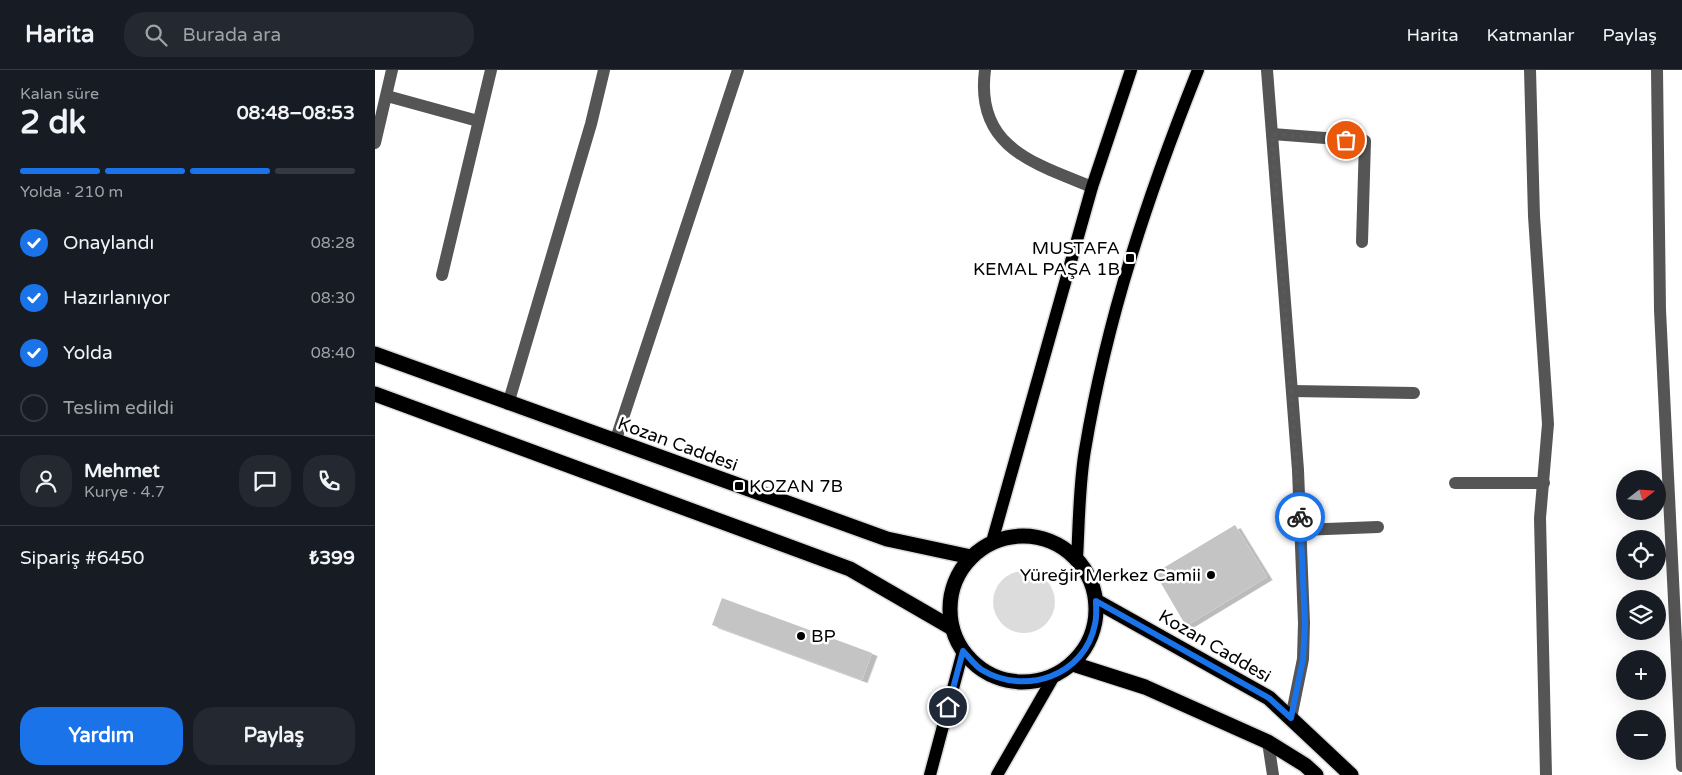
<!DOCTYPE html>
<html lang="tr">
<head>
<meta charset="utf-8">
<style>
	body { margin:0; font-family:"Varela Round",sans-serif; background:#242831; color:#f1f3f6; height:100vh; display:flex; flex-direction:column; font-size:19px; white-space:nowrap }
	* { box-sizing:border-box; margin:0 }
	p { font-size:16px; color:#9ea1a6 }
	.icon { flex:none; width:28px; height:28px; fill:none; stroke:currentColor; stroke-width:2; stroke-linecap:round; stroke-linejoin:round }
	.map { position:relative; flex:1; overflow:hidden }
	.drawer { display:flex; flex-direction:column; background:#171b24; width:375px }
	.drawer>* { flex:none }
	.needle { width:32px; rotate:73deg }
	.fabs { position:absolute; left:1241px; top:400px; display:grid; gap:10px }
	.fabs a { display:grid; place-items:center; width:50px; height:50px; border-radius:50%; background:#171b24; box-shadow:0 5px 20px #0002; font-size:25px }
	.pin { position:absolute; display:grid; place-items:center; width:42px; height:42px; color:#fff; margin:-21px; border:2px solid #fff; border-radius:50%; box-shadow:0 1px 5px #0007 }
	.courier { position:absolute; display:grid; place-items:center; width:50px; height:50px; margin:-25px; border:4px solid #1a73e8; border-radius:50%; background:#fff; color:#222; box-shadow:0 1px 6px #0007 }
	.overview em { font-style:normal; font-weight:700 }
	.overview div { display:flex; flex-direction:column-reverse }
	.overview { display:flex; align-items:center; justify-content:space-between; height:85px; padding:0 20px }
	h1 { font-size:32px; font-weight:700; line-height:38px }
	.bar { display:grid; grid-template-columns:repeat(4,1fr); gap:8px 5px; align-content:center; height:60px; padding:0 20px }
	.bar i { height:6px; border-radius:4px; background:#363941 }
	.bar .current { background:#1a73e8 }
	.bar p { grid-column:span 4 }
	.line { display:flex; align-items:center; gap:12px; padding:0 20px; border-top:1px solid #363941 }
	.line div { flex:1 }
	.round { display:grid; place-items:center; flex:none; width:52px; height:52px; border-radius:20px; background:#242831 }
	ol { padding:0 20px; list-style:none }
	li { display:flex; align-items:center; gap:15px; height:55px }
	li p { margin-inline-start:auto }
	li .icon { padding:5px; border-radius:50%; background:#1a73e8; color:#fff; stroke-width:4 }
	li:last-child { color:#9ea1a6 }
	li i { width:28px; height:28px; border:2px solid #363941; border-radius:50% }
	.cta { display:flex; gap:10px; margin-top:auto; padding:10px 20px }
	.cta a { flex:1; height:58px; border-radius:20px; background:#1a73e8; color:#fff; font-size:20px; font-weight:700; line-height:58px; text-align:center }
	.cta a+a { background:#242831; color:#f1f3f6 }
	header { display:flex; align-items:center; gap:30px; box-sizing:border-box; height:70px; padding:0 25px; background:#171b24; border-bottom:1px solid #363941 }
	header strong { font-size:24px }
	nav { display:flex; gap:28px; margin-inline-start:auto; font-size:18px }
	.search { width:350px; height:45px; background:#242831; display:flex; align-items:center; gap:12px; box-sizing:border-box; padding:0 18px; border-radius:20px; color:#9ea1a6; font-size:19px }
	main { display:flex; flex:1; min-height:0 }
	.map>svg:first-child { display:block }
	.green { fill:#dcdcdc }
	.building { fill:#c4c4c4; filter:url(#shadow) }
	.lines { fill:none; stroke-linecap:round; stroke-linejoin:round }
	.major-casing { stroke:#dbdbdb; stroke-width:15 }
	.highway-casing { stroke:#dbdbdb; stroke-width:18 }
	.minor { stroke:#555; stroke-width:12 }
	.major { stroke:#000; stroke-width:12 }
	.highway { stroke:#000; stroke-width:15 }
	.done { stroke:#595959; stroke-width:5; stroke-dasharray:0 9 }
	.route { stroke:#1a73e8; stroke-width:6 }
	.poi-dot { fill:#000; stroke:#fff; stroke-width:2 }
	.labels { text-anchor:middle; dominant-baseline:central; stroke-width:5; stroke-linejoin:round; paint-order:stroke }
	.poi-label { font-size:18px; fill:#000; stroke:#fff; text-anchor:end }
	.street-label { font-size:18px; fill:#000; stroke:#fff }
</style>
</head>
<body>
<header>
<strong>Harita</strong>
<div class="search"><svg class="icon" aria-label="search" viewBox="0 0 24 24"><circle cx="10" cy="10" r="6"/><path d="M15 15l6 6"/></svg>Burada ara</div>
<nav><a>Harita</a><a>Katmanlar</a><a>Paylaş</a></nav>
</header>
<main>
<section class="drawer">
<div class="overview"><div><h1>2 dk</h1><p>Kalan süre</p></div><em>08:48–08:53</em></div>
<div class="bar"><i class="current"></i><i class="current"></i><i class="current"></i><i></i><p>Yolda · 210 m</p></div>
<ol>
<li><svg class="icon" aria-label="check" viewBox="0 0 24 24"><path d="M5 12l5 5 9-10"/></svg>Onaylandı<p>08:28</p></li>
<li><svg class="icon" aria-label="check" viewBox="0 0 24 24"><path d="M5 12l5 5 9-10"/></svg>Hazırlanıyor<p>08:30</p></li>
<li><svg class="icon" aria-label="check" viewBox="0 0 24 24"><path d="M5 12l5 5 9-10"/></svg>Yolda<p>08:40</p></li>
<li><i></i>Teslim edildi</li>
</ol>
<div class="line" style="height:90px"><a class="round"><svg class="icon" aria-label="person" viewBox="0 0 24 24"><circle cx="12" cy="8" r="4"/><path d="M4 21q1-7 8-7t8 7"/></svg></a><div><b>Mehmet</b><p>Kurye · 4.7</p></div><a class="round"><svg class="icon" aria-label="chat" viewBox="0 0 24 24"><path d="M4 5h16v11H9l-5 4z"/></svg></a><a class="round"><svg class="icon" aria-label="phone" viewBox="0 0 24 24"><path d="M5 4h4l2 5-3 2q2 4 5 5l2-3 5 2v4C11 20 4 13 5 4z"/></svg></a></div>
<div class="line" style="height:65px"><div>Sipariş #6450</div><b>₺399</b></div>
<div class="cta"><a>Yardım</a><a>Paylaş</a></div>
</section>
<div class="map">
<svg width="1307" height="705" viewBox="0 0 1307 705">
	<defs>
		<filter id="shadow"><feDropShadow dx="5.5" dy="3" stdDeviation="0" flood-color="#0004"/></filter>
	</defs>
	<rect width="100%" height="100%" fill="#fff"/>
	<circle class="green" cx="649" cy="532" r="31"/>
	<g class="building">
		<polygon points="860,455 892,507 811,556 780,503"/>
		<polygon points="347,528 497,583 487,610 337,555"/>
	</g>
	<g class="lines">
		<defs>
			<g id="major">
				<polyline points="617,472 717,117 756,0"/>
				<path d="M702 489C704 453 704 415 710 380 732 247 773 125 823 0"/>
				<polyline points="555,705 588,581"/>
				<polyline points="622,705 679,606"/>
			</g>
			<g id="highway">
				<polyline points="0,284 512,469 596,487"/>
				<polyline points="0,324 475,499 577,558"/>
				<circle cx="648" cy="539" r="73"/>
				<polyline points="721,531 894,628 976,705"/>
				<polyline points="698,594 770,617 893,672 930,695 941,705"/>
			</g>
		</defs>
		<use href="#major" class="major-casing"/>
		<use href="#highway" class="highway-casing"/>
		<g class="minor">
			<path d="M610 0C600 77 658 93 717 117"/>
			<polyline points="892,0 923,400 929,553 928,589 916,648"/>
			<polyline points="1155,0 1159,146 1173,354 1165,448 1171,705"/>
			<polyline points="1282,0 1285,240 1307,696"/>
			<polyline points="12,26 103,51"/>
			<polyline points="897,64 990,71 987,172"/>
			<polyline points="0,73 17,0"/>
			<polyline points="67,205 116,0"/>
			<polyline points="917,321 1039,323"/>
			<polyline points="133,334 216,54 229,0"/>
			<polyline points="240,372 363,0"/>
			<polyline points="1080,413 1169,413"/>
			<polyline points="926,460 1003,457"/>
			<polyline points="893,672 898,705"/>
		</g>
		<use href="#major" class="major"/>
		<use href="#highway" class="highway"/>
	</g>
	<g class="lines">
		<polyline class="done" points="925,447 897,64 971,70"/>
		<path class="route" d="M573 637 588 581C594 587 600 596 607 600 650 626 710 606 720 554 722 547 721 538 721 531L894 628 916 648 928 589 930 553 925 447"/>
	</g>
	<g class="poi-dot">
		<rect x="750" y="183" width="10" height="10" rx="2.5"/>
		<rect x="359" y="411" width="10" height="10" rx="2.5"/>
		<circle cx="836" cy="505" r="5"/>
		<circle cx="426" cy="566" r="5"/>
	</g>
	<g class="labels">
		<g class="poi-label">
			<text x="745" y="178">MUSTAFA<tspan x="745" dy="21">KEMAL PAŞA 1B</tspan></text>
			<text x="374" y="416" text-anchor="start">KOZAN 7B</text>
			<text x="826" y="505">Yüreğir Merkez Camii</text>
			<text x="436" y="566" text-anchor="start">BP</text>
		</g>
		<g class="street-label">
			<text transform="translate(303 374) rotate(20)">Kozan Caddesi</text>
			<text transform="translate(840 576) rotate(30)">Kozan Caddesi</text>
		</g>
	</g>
</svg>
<div class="fabs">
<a><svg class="needle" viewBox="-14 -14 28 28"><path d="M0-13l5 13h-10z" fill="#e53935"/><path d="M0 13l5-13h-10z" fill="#9ea1a6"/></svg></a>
<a><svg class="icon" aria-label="locate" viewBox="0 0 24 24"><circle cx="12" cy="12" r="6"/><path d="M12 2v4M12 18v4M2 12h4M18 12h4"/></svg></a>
<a><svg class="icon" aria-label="layers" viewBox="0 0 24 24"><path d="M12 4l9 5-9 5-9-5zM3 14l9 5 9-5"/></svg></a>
<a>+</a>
<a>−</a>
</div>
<div class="pin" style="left:971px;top:70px;background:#ea580c"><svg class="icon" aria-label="bag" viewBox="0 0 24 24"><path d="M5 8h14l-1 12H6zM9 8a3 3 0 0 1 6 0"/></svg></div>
<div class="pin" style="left:573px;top:637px;background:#1f2937"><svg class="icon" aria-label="home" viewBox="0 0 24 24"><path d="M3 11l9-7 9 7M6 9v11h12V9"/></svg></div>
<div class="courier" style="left:925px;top:447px"><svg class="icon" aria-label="bike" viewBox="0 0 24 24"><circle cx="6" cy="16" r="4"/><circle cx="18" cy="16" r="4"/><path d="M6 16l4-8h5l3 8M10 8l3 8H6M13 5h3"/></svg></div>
</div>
</main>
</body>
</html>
